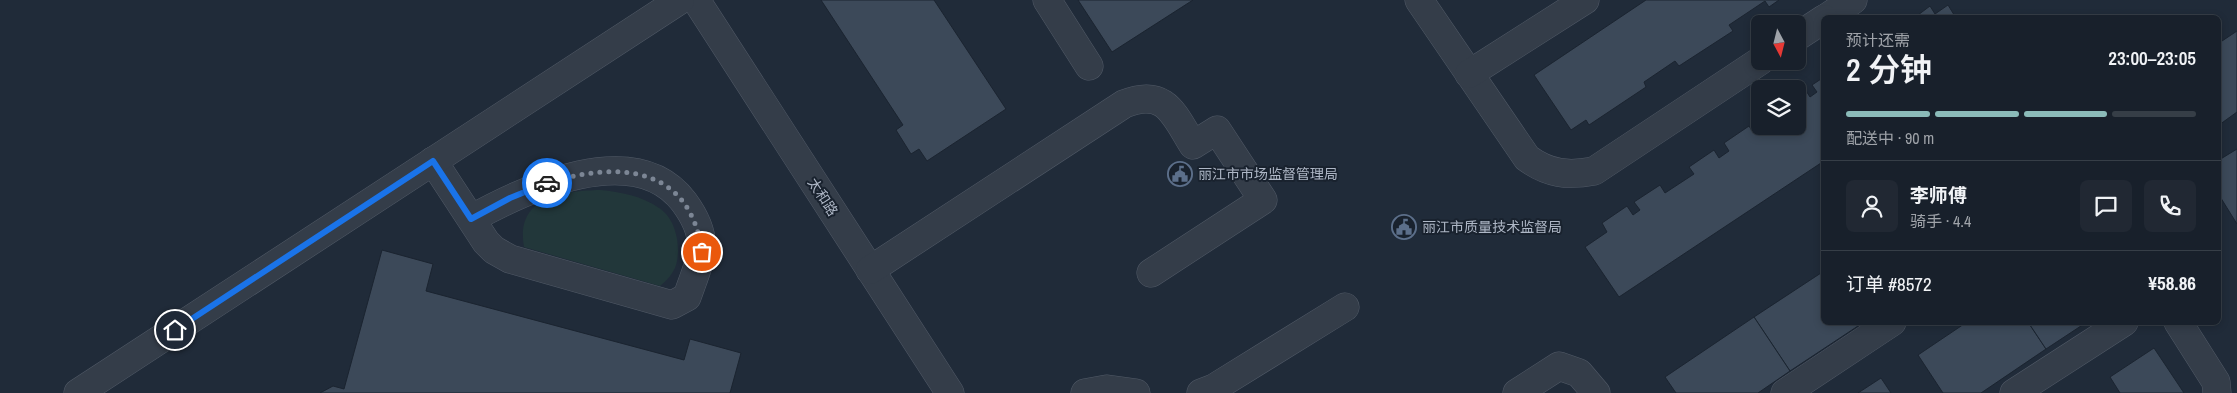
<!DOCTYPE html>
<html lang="zh">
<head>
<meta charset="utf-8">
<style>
	body { margin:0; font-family:"Archivo Narrow","Noto Sans SC",sans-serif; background:#212833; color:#f1f3f6; height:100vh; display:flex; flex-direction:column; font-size:19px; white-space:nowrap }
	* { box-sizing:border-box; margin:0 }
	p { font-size:16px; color:#9fa3a9 }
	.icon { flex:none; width:28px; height:28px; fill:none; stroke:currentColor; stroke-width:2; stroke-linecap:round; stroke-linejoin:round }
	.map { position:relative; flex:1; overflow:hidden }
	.details { position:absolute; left:1821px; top:15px; width:400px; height:310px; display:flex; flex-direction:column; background:#18202b; border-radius:8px; box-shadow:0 2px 8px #0003,0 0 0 1px #363e47 }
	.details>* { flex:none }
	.needle { width:32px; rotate:173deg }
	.controls { position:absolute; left:1751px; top:15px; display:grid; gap:10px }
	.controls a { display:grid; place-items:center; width:55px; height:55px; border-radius:8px; background:#18202b; box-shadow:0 2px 8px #0003,0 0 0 1px #363e47; font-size:25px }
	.pin { position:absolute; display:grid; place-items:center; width:42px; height:42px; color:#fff; margin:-21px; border:2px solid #fff; border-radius:50%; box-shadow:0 1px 5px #0007 }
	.courier { position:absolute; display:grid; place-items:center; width:50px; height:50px; margin:-25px; border:4px solid #1a73e8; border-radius:50%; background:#fff; color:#222; box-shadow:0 1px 6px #0007 }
	.overview em { font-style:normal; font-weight:600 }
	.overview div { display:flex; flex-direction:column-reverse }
	.overview { display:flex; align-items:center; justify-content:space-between; height:85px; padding:0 25px }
	h1 { font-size:32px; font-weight:600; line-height:38px }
	.bar { display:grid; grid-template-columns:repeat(4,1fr); gap:8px 5px; align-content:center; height:60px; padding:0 25px }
	.bar i { height:6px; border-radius:4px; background:#363e47 }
	.bar .on { background:#8bbbb9 }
	.bar p { grid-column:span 4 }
	.line { display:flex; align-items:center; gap:12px; padding:0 25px; border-top:1px solid #363e47 }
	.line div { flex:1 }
	.round { display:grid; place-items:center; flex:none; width:52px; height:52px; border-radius:8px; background:#212833 }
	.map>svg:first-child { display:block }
	.green { fill:#22373a }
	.building { fill:#3c4959; stroke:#1b2430 }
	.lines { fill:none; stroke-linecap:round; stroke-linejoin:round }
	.minor-casing { stroke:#515a67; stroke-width:29 }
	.minor { stroke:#343d49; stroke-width:28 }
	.done { stroke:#7c8695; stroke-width:5; stroke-dasharray:0 9 }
	.route { stroke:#1a73e8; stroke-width:6 }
	.labels { text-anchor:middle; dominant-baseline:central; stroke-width:4; stroke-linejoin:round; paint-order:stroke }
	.poi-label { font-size:14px; fill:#aeb7c6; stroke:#19222e; text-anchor:start }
	.street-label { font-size:14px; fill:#aeb7c6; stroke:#19222e }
</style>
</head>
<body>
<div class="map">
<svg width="2237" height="393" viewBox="0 0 2237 393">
	<rect width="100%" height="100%" fill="#202b39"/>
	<path class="green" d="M600 190C621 192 642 196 659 208 677 219 682 250 675 268 671 276 666 281 660 286L524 247C515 197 562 191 600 190Z"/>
	<g class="building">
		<polygon points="821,0 934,0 1006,109 927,161 919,149 911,154 896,130 903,125"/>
		<polygon points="1078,0 1193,0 1112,52"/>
		<polygon points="1646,0 1779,0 1769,7 1765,1 1729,25 1733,31 1679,66 1675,61 1644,82 1646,87 1589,125 1586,120 1571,130 1534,75"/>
		<polygon points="1948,5 1956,18 1914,18 1930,6 1935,14"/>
		<polygon points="2237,31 2237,112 2219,125 2219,43"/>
		<polygon points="1824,77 1824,161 1619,297 1585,247 1607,232 1602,223 1627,206 1633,215 1640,210 1634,202 1660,185 1665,193 1694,174 1689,167 1714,150 1719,158 1729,151 1724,143 1749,126 1754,134 1766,126 1798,126 1798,94 1805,89 1810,97 1817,92 1812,85"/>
		<polygon points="2237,149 2237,224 2219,195 2219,160"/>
		<polygon points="382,250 433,264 426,291 684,360 690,339 741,353 730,393 320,393 333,386 344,389"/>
		<polygon points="1824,271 1824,322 1864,322 1790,371 1754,317"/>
		<polygon points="1754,317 1790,371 1758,393 1676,393 1665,377"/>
		<polygon points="1967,322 2028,322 2046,349 1981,393 1943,393 1918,355"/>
		<polygon points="2028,322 2087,322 2046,349"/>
		<polygon points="2154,348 2184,393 2120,393 2110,377"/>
		<polygon points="1881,378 1891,393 1858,393"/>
	</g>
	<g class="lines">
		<defs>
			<g id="minor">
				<polyline points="696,0 950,393"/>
				<polyline points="1047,0 1089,66"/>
				<path d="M1419 0 1527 158C1549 174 1568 176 1594 171L1760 61"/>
				<polyline points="1826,18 1853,0"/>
				<polyline points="1798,36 1824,19"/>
				<polyline points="1469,74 1585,0"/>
				<path d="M433 161 486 242 494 250 510 259 672 305 687 297C701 257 712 240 684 202 635 137 525 189 471 219"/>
				<path d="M870 270 1124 104C1166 87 1174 115 1193 145L1217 130 1263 200 1151 273"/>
				<polyline points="2178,322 2216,382 2217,393"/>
				<polyline points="78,393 680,0"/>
				<polyline points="1085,393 1107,389 1136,393"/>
				<polyline points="1201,393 1214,388 1345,307"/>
				<polyline points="1517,393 1559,366 1579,373 1596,393"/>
				<polyline points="1785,393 1892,322"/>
				<polyline points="2014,393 2124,322"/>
			</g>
		</defs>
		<use href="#minor" class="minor-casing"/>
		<use href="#minor" class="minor"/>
	</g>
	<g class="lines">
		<path class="done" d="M547 183C618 161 690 165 702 252"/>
		<polyline class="route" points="175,330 433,161 471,219 510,198 547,183"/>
	</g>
	<defs>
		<symbol id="civic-ring" viewBox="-11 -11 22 22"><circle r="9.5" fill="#19222e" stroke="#5c6f8a" stroke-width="1.5"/><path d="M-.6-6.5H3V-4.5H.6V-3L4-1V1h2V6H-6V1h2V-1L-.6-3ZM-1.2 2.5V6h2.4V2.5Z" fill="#5c6f8a"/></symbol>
	</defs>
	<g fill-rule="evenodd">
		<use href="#civic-ring" x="1166" y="160" width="28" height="28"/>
		<use href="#civic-ring" x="1390" y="213" width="28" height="28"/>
	</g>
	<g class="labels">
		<g class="poi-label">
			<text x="1198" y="174">丽江市市场监督管理局</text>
			<text x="1422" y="227">丽江市质量技术监督局</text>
		</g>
		<g class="street-label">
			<text transform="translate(823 197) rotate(57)">太和路</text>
		</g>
	</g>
</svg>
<div class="controls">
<a><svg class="needle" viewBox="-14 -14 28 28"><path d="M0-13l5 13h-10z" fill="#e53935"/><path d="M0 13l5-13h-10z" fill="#9fa3a9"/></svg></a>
<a><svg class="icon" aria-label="layers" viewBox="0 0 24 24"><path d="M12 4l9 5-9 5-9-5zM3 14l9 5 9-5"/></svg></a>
</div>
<div class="pin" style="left:702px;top:252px;background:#ea580c"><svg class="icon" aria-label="bag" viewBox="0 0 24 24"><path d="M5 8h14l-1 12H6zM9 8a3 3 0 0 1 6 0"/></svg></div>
<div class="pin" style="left:175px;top:330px;background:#1f2937"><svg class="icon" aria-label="home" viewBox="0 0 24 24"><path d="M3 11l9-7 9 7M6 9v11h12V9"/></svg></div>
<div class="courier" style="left:547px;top:183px"><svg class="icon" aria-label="car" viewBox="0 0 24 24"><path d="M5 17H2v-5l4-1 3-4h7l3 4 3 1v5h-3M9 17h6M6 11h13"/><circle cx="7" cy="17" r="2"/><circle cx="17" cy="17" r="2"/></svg></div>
<section class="details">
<div class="overview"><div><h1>2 分钟</h1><p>预计还需</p></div><em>23:00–23:05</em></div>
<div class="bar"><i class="on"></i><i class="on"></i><i class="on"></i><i></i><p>配送中 · 90 m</p></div>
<div class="line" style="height:90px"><a class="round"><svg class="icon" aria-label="person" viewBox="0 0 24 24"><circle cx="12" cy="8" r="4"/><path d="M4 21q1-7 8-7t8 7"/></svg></a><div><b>李师傅</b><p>骑手 · 4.4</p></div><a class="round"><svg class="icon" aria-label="chat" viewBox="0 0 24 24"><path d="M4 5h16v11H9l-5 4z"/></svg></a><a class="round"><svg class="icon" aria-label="phone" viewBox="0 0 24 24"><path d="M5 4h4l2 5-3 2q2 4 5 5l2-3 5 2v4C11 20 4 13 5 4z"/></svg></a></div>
<div class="line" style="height:65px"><div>订单 #8572</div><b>¥58.86</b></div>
</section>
</div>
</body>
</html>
